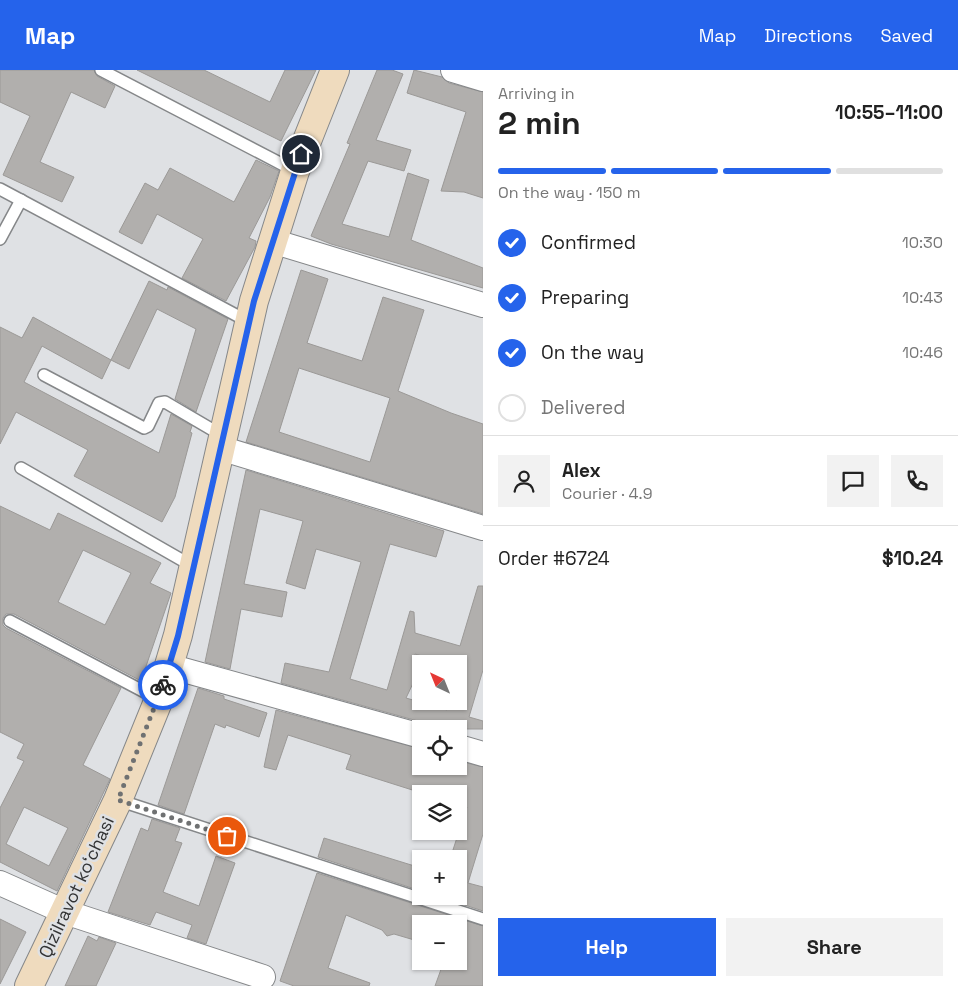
<!DOCTYPE html>
<html lang="en">
<head>
<meta charset="utf-8">
<style>
	body { margin:0; font-family:"Space Grotesk",sans-serif; background:#f2f2f2; color:#222; height:100vh; display:flex; flex-direction:column; font-size:19px; white-space:nowrap }
	* { box-sizing:border-box; margin:0 }
	p { font-size:16px; color:#767676 }
	.icon { flex:none; width:28px; height:28px; fill:none; stroke:currentColor; stroke-width:2; stroke-linecap:round; stroke-linejoin:round }
	.map { position:relative; flex:1; overflow:hidden }
	.sheet { display:flex; flex-direction:column; background:#fff; width:475px }
	.sheet>* { flex:none }
	.needle { width:32px; rotate:317deg }
	.fabs { position:absolute; left:412px; top:585px; display:grid; gap:10px }
	.fabs a { display:grid; place-items:center; width:55px; height:55px; border-radius:0px; background:#fff; box-shadow:0 1px 4px #0004; font-size:25px }
	.pin { position:absolute; display:grid; place-items:center; width:42px; height:42px; color:#fff; margin:-21px; border:2px solid #fff; border-radius:50%; box-shadow:0 1px 5px #0007 }
	.courier { position:absolute; display:grid; place-items:center; width:50px; height:50px; margin:-25px; border:4px solid #2563eb; border-radius:50%; background:#fff; color:#222; box-shadow:0 1px 6px #0007 }
	.summary em { font-style:normal; font-weight:800 }
	.summary div { display:flex; flex-direction:column-reverse }
	.summary { display:flex; align-items:center; justify-content:space-between; height:85px; padding:0 15px }
	h1 { font-size:32px; font-weight:800; line-height:38px }
	.bar { display:grid; grid-template-columns:repeat(4,1fr); gap:8px 5px; align-content:center; height:60px; padding:0 15px }
	.bar i { height:6px; border-radius:4px; background:#e0e0e0 }
	.bar .active { background:#2563eb }
	.bar p { grid-column:span 4 }
	.line { display:flex; align-items:center; gap:12px; padding:0 15px; border-top:1px solid #e0e0e0 }
	.line div { flex:1 }
	.round { display:grid; place-items:center; flex:none; width:52px; height:52px; border-radius:0px; background:#f2f2f2 }
	ol { padding:0 15px; list-style:none }
	li { display:flex; align-items:center; gap:15px; height:55px }
	li p { margin-inline-start:auto }
	li .icon { padding:5px; border-radius:50%; background:#2563eb; color:#fff; stroke-width:4 }
	li:last-child { color:#767676 }
	li i { width:28px; height:28px; border:2px solid #e0e0e0; border-radius:50% }
	.primary-button { display:flex; gap:10px; margin-top:auto; padding:10px 15px }
	.primary-button a { flex:1; height:58px; border-radius:0px; background:#2563eb; color:#fff; font-size:20px; font-weight:800; line-height:58px; text-align:center }
	.primary-button a+a { background:#f2f2f2; color:#222 }
	header { display:flex; align-items:center; gap:30px; box-sizing:border-box; height:70px; padding:0 25px; background:#2563eb; color:#fff }
	header strong { font-size:24px }
	nav { display:flex; gap:28px; margin-inline-start:auto; font-size:18px }
	main { display:flex; flex:1; min-height:0 }
	.map>svg:first-child { display:block }
	.building { fill:#b1afad; stroke:#9b9997; fill-rule:evenodd }
	.lines { fill:none; stroke-linecap:round; stroke-linejoin:round }
	.lane-casing { stroke:#858789; stroke-width:14 }
	.street-casing { stroke:#858789; stroke-width:26 }
	.secondary-casing { stroke:#858789; stroke-width:30 }
	.lane { stroke:#fff; stroke-width:11 }
	.street { stroke:#fff; stroke-width:24 }
	.secondary { stroke:#efdbbe; stroke-width:28 }
	.done { stroke:#6f7172; stroke-width:5; stroke-dasharray:0 9 }
	.route { stroke:#2563eb; stroke-width:6 }
	.labels { text-anchor:middle; dominant-baseline:central; stroke-width:5; stroke-linejoin:round; paint-order:stroke }
	.street-label { font-size:18px; fill:#333435; stroke:#dfe1e4 }
</style>
</head>
<body>
<header>
<strong>Map</strong>
<nav><a>Map</a><a>Directions</a><a>Saved</a></nav>
</header>
<main>
<div class="map">
<svg width="483" height="916" viewBox="0 0 483 916">
	<rect width="100%" height="100%" fill="#dfe1e4"/>
	<g class="building">
		<polygon points="0,0 94,0 97,6 115,16 105,38 71,22 40,92 74,107 62,132 3,105 30,46 0,32"/>
		<polygon points="137,0 204,0 270,32 285,0 316,0 281,71"/>
		<polygon points="377,0 392,0 403,4 376,70 411,80 404,101 368,91 342,154 389,167 408,103 429,110 411,170 483,198 483,218 331,174 311,166 350,74 347,73"/>
		<polygon points="414,0 442,7 449,13 483,22 483,128 464,122 441,121 466,42 407,23"/>
		<polygon points="256,90 279,101 270,127 249,168 256,171 255,177 226,231 182,208 203,169 157,144 142,174 119,162 145,113 158,120 170,98 234,132"/>
		<path d="M301 200 328 209 307 273 362 291 383 227 424 240 398 321 451 343 483 354V444L246 372ZM299 298 390 328 370 392 279 362Z"/>
		<polygon points="149,211 167,220 168,217 228,249 196,342 175,329 196,259 157,239 129,299 111,290"/>
		<polygon points="33,247 111,290 102,309 42,276 24,312 159,383 171,344 192,356 190,362 192,363 175,427 162,452 74,406 88,380 16,342 0,374 0,257 22,268"/>
		<path d="M246 400 444 461 436 487 390 474 350 609 387 620 410 541 414 542 415 563 460 576 478 516H483V600L469 647 483 651V659H466L464 664H459V659H432L425 653 281 613 285 593 329 602 361 492 316 479 305 519 286 513 303 451 260 439 244 514 287 522 282 547 241 539 230 599 205 592ZM415 584 450 594H459V631H450L447 640 406 628 416 607Z"/>
		<path d="M0 436 50 460 58 443 141 483 161 493 150 513 171 523 141 611 14 544H6L3 548V555L6 558 121 618 83 695 110 709 57 821 0 792V738L24 691 17 688 24 674 0 662ZM83 480 131 503 105 555 58 532ZM24 737 68 758 49 796 6 774Z"/>
		<polygon points="198,618 224,626 224,629 267,643 259,667 226,655 225,658 215,654 184,744 158,735"/>
		<polygon points="276,640 421,679 421,696 459,696 459,691 483,697 483,764 468,813 483,817 483,841 437,826 459,826 459,789 450,789 467,737 459,734 459,724 425,724 346,699 351,685 288,665 276,700 264,697"/>
		<polygon points="152,749 180,758 175,771 182,773 163,822 199,836 216,786 235,793 206,874 187,868 192,855 156,842 150,855 108,842 141,758 148,761"/>
		<polygon points="324,768 421,798 421,821 318,787"/>
		<polygon points="317,803 483,856 483,916 435,916 444,891 459,891 459,854 421,854 421,872 394,864 387,866 382,860 346,845 328,898 370,913 369,916 294,916 280,911"/>
		<polygon points="0,849 26,862 0,914"/>
		<polygon points="88,866 97,871 99,867 116,873 96,916 65,916"/>
	</g>
	<g class="lines">
		<defs>
			<g id="lane">
				<polyline points="101,0 295,101"/>
				<polyline points="0,119 249,252"/>
				<polyline points="0,169 21,130"/>
				<polyline points="44,305 144,358 148,356 159,333 165,332 223,366"/>
				<polyline points="21,398 194,497"/>
				<polyline points="10,551 158,629"/>
				<polyline points="118,730 483,849"/>
			</g>
			<g id="street">
				<polyline points="453,0 483,9"/>
				<polyline points="272,171 483,235"/>
				<polyline points="220,378 483,458"/>
				<polyline points="169,596 421,666"/>
				<polyline points="459,677 483,684"/>
				<polyline points="0,813 65,842 263,907"/>
			</g>
			<polyline id="secondary" points="29,916 118,730 159,629 178,565 254,231 295,101 335,0"/>
		</defs>
		<use href="#lane" class="lane-casing"/>
		<use href="#street" class="street-casing"/>
		<use href="#secondary" class="secondary-casing"/>
		<use href="#lane" class="lane"/>
		<use href="#street" class="street"/>
		<use href="#secondary" class="secondary"/>
	</g>
	<g class="lines">
		<polyline class="done" points="163,615 118,730 227,766"/>
		<polyline class="route" points="163,615 178,566 254,231 301,84"/>
	</g>
	<g class="labels">
		<g class="street-label">
			<text transform="translate(76 817) rotate(-65)">Qizilravot koʻchasi</text>
		</g>
	</g>
</svg>
<div class="fabs">
<a><svg class="needle" viewBox="-14 -14 28 28"><path d="M0-13l5 13h-10z" fill="#e53935"/><path d="M0 13l5-13h-10z" fill="#767676"/></svg></a>
<a><svg class="icon" aria-label="locate" viewBox="0 0 24 24"><circle cx="12" cy="12" r="6"/><path d="M12 2v4M12 18v4M2 12h4M18 12h4"/></svg></a>
<a><svg class="icon" aria-label="layers" viewBox="0 0 24 24"><path d="M12 4l9 5-9 5-9-5zM3 14l9 5 9-5"/></svg></a>
<a>+</a>
<a>−</a>
</div>
<div class="pin" style="left:227px;top:766px;background:#ea580c"><svg class="icon" aria-label="bag" viewBox="0 0 24 24"><path d="M5 8h14l-1 12H6zM9 8a3 3 0 0 1 6 0"/></svg></div>
<div class="pin" style="left:301px;top:84px;background:#1f2937"><svg class="icon" aria-label="home" viewBox="0 0 24 24"><path d="M3 11l9-7 9 7M6 9v11h12V9"/></svg></div>
<div class="courier" style="left:163px;top:615px"><svg class="icon" aria-label="bike" viewBox="0 0 24 24"><circle cx="6" cy="16" r="4"/><circle cx="18" cy="16" r="4"/><path d="M6 16l4-8h5l3 8M10 8l3 8H6M13 5h3"/></svg></div>
</div>
<section class="sheet">
<div class="summary"><div><h1>2 min</h1><p>Arriving in</p></div><em>10:55–11:00</em></div>
<div class="bar"><i class="active"></i><i class="active"></i><i class="active"></i><i></i><p>On the way · 150 m</p></div>
<ol>
<li><svg class="icon" aria-label="check" viewBox="0 0 24 24"><path d="M5 12l5 5 9-10"/></svg>Confirmed<p>10:30</p></li>
<li><svg class="icon" aria-label="check" viewBox="0 0 24 24"><path d="M5 12l5 5 9-10"/></svg>Preparing<p>10:43</p></li>
<li><svg class="icon" aria-label="check" viewBox="0 0 24 24"><path d="M5 12l5 5 9-10"/></svg>On the way<p>10:46</p></li>
<li><i></i>Delivered</li>
</ol>
<div class="line" style="height:90px"><a class="round"><svg class="icon" aria-label="person" viewBox="0 0 24 24"><circle cx="12" cy="8" r="4"/><path d="M4 21q1-7 8-7t8 7"/></svg></a><div><b>Alex</b><p>Courier · 4.9</p></div><a class="round"><svg class="icon" aria-label="chat" viewBox="0 0 24 24"><path d="M4 5h16v11H9l-5 4z"/></svg></a><a class="round"><svg class="icon" aria-label="phone" viewBox="0 0 24 24"><path d="M5 4h4l2 5-3 2q2 4 5 5l2-3 5 2v4C11 20 4 13 5 4z"/></svg></a></div>
<div class="line" style="height:65px"><div>Order #6724</div><b>$10.24</b></div>
<div class="primary-button"><a>Help</a><a>Share</a></div>
</section>
</main>
</body>
</html>
